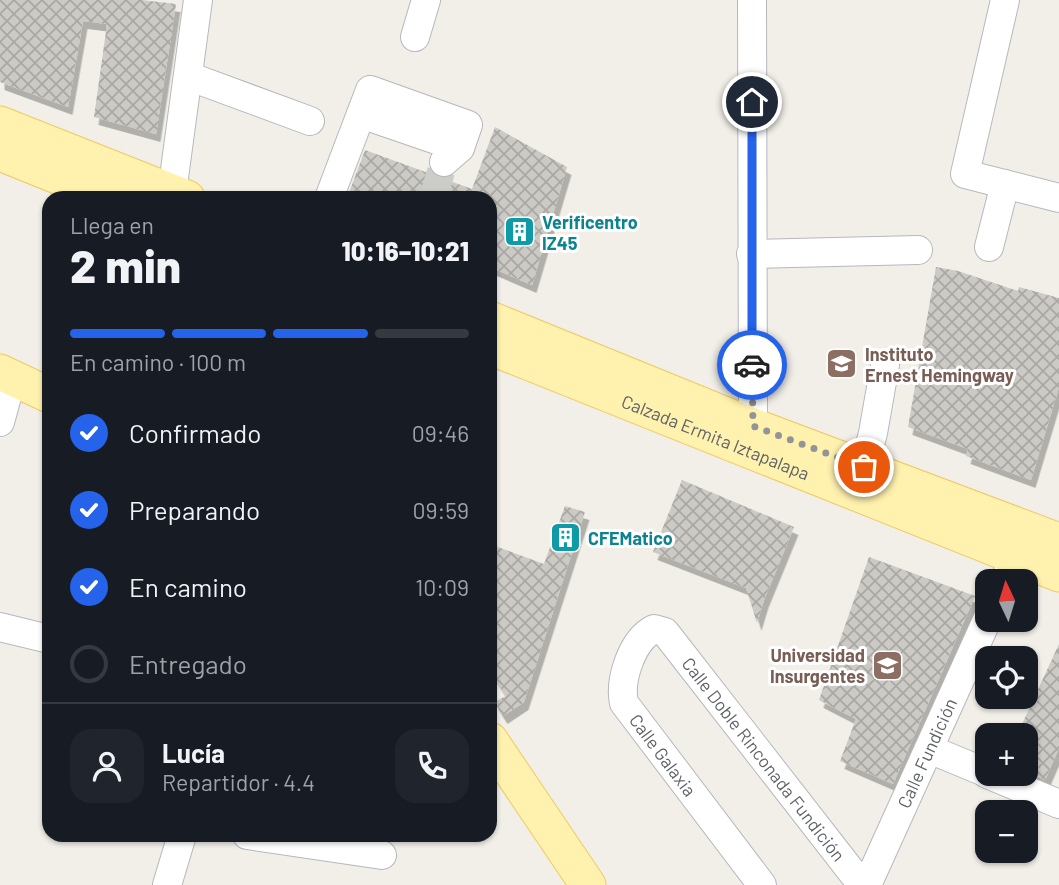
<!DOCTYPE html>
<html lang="es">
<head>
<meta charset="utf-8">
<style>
	body { margin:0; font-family:Barlow,sans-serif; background:#20242c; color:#f1f3f6; height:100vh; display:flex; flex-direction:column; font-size:26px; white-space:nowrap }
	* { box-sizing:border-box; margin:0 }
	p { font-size:23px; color:#9ea1a6 }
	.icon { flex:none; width:38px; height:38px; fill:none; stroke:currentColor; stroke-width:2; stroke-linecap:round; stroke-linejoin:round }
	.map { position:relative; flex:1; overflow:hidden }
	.side { position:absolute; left:42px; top:191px; width:455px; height:651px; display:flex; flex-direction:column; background:#171b24; border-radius:21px; box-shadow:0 2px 5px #0004 }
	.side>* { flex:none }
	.needle { width:46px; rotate:356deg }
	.buttons { position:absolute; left:975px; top:569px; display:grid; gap:14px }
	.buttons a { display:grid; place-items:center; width:63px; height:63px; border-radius:14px; background:#171b24; box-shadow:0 2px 5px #0004; font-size:35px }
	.pin { position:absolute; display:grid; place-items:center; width:60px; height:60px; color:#fff; margin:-30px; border:4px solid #fff; border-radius:50%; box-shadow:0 2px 7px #0007 }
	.courier { position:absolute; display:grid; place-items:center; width:70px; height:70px; margin:-35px; border:5px solid #2563eb; border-radius:50%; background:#fff; color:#222; box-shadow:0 2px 9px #0007 }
	.head em { font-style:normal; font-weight:800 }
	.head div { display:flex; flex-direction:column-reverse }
	.head { display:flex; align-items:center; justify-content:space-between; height:119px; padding:0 28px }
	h1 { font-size:46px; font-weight:800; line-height:52px }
	.bar { display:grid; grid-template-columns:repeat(4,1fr); gap:10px 7px; align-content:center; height:84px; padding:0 28px }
	.bar i { height:9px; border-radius:5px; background:#363941 }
	.bar .active { background:#2563eb }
	.bar p { grid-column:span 4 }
	.line { display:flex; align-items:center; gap:18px; padding:0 28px; border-top:2px solid #363941 }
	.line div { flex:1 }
	.round { display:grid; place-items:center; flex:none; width:74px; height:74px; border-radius:21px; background:#20242c }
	ol { padding:0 28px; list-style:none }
	li { display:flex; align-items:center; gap:21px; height:77px }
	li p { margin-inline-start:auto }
	li .icon { padding:7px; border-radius:50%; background:#2563eb; color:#fff; stroke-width:4 }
	li:last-child { color:#9ea1a6 }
	li i { width:38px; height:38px; border:4px solid #363941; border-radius:50% }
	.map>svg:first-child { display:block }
	.building { fill:url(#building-cross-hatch); filter:url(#shadow) }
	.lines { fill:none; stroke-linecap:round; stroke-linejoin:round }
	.minor-tunnel { stroke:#ccccc8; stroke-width:28; stroke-dasharray:28 14; stroke-linecap:butt }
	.minor-casing { stroke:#b5b8bc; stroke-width:30 }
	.major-casing { stroke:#f2c960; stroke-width:37 }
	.minor { stroke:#fff; stroke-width:28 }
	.major { stroke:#fff2af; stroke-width:35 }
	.done { stroke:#929495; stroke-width:7; stroke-dasharray:0 12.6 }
	.route { stroke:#2563eb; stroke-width:9 }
	.labels { text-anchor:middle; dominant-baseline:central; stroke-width:6; stroke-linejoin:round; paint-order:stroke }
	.culture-label { font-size:18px; font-weight:bold; fill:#0d838f; stroke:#fff; text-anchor:start }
	.education-label { font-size:18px; font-weight:bold; fill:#785e54; stroke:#fff; text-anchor:start }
	.street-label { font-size:18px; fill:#5f6368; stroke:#fff }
</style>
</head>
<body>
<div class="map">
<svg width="1059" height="885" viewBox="0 0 1059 885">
	<defs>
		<pattern id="building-cross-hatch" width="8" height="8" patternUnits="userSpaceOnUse" patternTransform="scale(1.75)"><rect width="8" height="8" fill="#cccac5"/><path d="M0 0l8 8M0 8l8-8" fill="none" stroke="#a9a8a4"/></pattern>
		<filter id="shadow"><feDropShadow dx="4.5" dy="8" stdDeviation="0" flood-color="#0004"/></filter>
	</defs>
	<rect width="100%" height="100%" fill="#f1efe8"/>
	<g class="building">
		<polygon points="0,0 142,0 176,4 156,134 94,117 107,24 83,21 68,107 0,82"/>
		<polygon points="495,127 567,167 532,285 490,267 490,198 347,198 365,150 472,189"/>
		<polygon points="936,267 958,271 1018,291 1019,287 1059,298 1059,387 1031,480 966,456 968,449 908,427"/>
		<polygon points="682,480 794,527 764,600 757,623 746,588 653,552"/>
		<polygon points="565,506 585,512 524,702 503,716 494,702 506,696 490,672 490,544 544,564"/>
		<polygon points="869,557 975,596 893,784 840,761 856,719 819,700"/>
		<polygon points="1059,644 1059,748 1045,780 1026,772 1026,735 1017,735"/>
	</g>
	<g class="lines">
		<polyline class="minor-tunnel" points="433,198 444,162"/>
		<defs>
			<g id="minor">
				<polyline points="752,0 753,426"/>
				<polyline points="1005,0 965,174 1059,198"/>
				<polyline points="415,37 426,0"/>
				<polyline points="188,76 310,121"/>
				<polyline points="361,114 460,148"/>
				<polyline points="172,192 198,0"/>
				<polyline points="329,198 370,90 468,125 460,148 444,162"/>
				<polyline points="989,247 1005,184"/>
				<polyline points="751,254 918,250"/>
				<polyline points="0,422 12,378"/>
				<polyline points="864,467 873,433 885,365"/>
				<polyline points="1004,581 1024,537"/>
				<polyline points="0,627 49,639"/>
				<polyline points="929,749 987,773"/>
				<polyline points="987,774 1059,804"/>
				<polyline points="247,835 382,855"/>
				<polyline points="167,885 182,835"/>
				<path id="s1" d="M762 885 624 703C619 680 632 640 654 629L665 632 862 885"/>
				<path id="s2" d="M867 885 987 620"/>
			</g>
			<g id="major">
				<polyline points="0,124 187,198"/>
				<polyline points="0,153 112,198"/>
				<polyline points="490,319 753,426 1059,541"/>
				<path id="s3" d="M490 347 1059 574"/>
				<polyline points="0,372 49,395"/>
				<polyline points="490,740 588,885"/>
			</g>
		</defs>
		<use href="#minor" class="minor-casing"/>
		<use href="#major" class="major-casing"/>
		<use href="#minor" class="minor"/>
		<use href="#major" class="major"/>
	</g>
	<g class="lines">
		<polyline class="done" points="752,365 753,426 864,467"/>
		<polyline class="route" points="752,102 752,365"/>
	</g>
	<defs>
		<symbol id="building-square" viewBox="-11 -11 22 22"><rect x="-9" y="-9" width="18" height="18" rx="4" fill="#0f9aa8" stroke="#fff"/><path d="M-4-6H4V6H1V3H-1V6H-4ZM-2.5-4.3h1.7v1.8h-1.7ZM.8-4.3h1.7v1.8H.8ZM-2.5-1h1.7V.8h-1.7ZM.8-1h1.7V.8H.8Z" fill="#fff"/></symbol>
		<symbol id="school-square" viewBox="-11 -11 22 22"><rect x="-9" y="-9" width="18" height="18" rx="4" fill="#8d6e63" stroke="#fff"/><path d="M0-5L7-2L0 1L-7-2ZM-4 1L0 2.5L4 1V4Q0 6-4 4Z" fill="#fff"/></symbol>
		<symbol id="university-square" viewBox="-11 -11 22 22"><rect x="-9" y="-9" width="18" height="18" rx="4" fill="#8d6e63" stroke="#fff"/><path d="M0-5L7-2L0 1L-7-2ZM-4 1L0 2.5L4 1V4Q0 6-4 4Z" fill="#fff"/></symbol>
	</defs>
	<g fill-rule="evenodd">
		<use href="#building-square" x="502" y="214" width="35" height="35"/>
		<use href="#school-square" x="824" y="346" width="35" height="35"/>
		<use href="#building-square" x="548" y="520" width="35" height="35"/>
		<use href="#university-square" x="870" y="648" width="35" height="35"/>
	</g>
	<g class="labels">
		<g class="culture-label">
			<text x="542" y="222">Verificentro<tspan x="542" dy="21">IZ45</tspan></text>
			<text x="588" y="538">CFEMatico</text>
		</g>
		<g class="education-label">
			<text x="865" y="354">Instituto<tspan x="865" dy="21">Ernest Hemingway</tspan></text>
			<text x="865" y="655" text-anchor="end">Universidad<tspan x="865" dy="21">Insurgentes</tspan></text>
		</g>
		<g class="street-label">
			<text stroke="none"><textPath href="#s3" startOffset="243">Calzada Ermita Iztapalapa</textPath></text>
			<text stroke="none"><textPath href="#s2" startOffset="145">Calle Fundición</textPath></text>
			<text transform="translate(663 755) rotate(53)">Calle Galaxia</text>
			<text stroke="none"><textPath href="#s1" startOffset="485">Calle Doble Rinconada Fundición</textPath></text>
		</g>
	</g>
</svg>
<div class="buttons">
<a><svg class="needle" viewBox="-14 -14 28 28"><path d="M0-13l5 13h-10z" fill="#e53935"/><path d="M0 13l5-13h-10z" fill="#9ea1a6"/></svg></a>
<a><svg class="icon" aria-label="locate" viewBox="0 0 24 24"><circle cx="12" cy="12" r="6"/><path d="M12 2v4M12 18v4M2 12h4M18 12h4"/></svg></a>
<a>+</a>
<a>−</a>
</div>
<div class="pin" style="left:864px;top:467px;background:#ea580c"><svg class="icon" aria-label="bag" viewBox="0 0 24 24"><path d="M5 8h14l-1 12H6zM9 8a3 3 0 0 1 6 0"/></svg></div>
<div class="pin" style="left:752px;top:102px;background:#1f2937"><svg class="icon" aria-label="home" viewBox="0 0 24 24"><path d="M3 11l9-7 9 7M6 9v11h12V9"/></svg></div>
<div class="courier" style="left:752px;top:365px"><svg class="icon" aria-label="car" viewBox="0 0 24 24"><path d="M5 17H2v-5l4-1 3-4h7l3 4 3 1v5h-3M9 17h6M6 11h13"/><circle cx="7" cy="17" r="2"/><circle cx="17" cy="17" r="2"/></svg></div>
<section class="side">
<div class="head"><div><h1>2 min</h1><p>Llega en</p></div><em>10:16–10:21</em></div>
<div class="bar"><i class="active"></i><i class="active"></i><i class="active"></i><i></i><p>En camino · 100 m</p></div>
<ol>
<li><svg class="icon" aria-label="check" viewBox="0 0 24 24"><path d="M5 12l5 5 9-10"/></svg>Confirmado<p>09:46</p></li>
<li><svg class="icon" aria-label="check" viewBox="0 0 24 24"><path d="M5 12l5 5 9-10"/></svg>Preparando<p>09:59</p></li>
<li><svg class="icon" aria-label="check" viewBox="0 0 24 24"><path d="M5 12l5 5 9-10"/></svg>En camino<p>10:09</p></li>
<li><i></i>Entregado</li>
</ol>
<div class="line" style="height:126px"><a class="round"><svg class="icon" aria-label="person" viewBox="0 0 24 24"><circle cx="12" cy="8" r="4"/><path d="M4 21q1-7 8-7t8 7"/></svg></a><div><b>Lucía</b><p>Repartidor · 4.4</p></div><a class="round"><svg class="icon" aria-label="phone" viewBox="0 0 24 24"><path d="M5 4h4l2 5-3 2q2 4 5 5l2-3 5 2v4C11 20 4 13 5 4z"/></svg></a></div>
</section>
</div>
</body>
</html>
